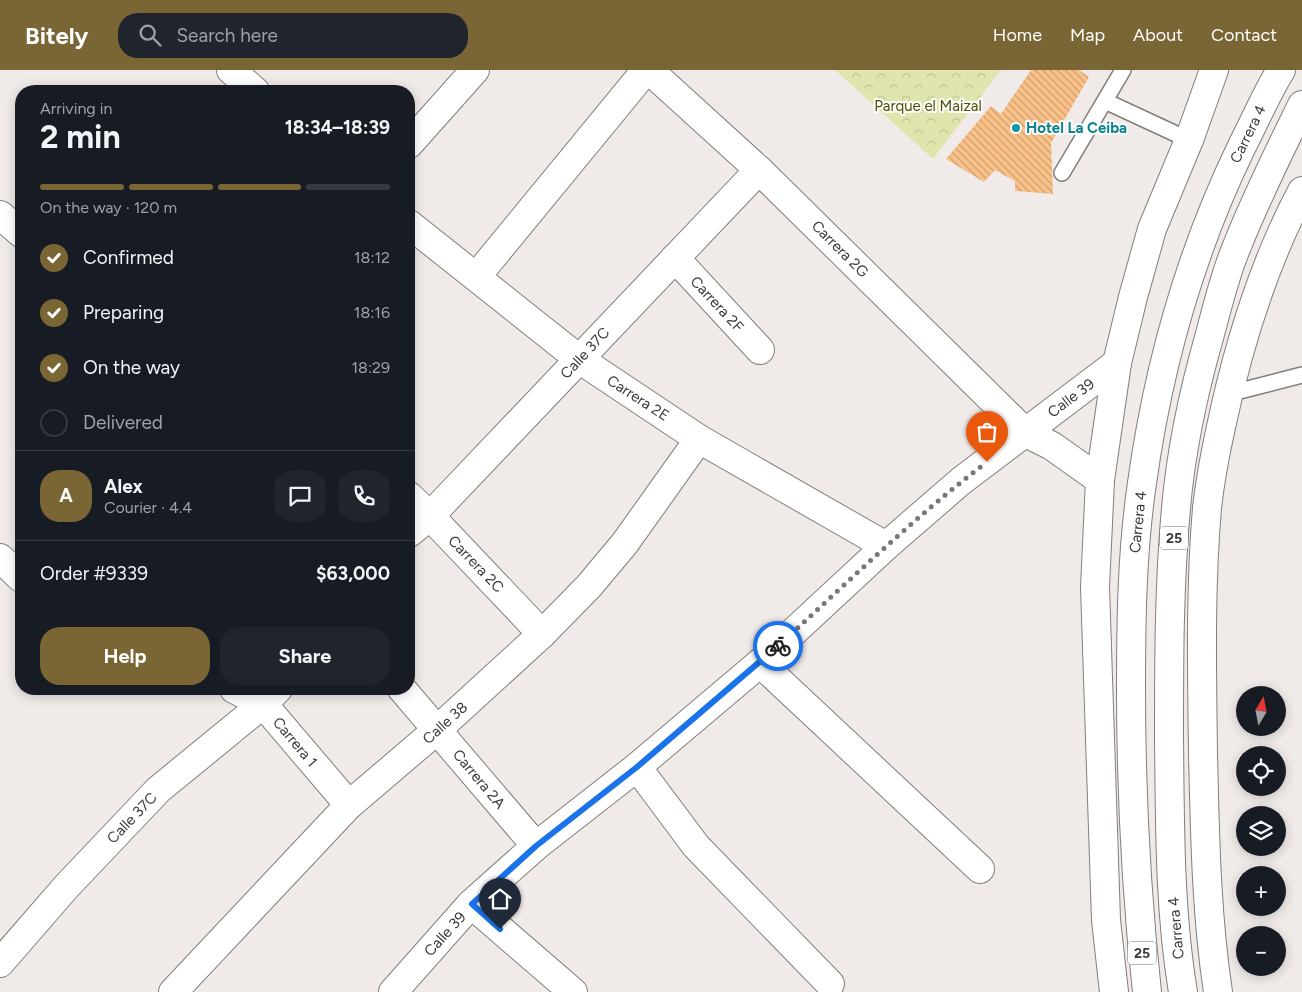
<!DOCTYPE html>
<html lang="en">
<head>
<meta charset="utf-8">
<style>
	body { margin:0; font-family:Figtree,sans-serif; background:#20242c; color:#f1f3f6; height:100vh; display:flex; flex-direction:column; font-size:19px; white-space:nowrap }
	* { box-sizing:border-box; margin:0 }
	p { font-size:16px; color:#9ea1a6 }
	.icon { flex:none; width:28px; height:28px; fill:none; stroke:currentColor; stroke-width:2; stroke-linecap:round; stroke-linejoin:round }
	.map { position:relative; flex:1; overflow:hidden }
	.details { position:absolute; left:15px; top:15px; width:400px; height:610px; display:flex; flex-direction:column; background:#171b24; border-radius:20px; box-shadow:0 2px 12px #0003 }
	.details>* { flex:none }
	.needle { width:32px; rotate:10deg }
	.buttons { position:absolute; left:1236px; top:616px; display:grid; gap:10px }
	.buttons a { display:grid; place-items:center; width:50px; height:50px; border-radius:50%; background:#171b24; box-shadow:0 2px 12px #0003; font-size:25px }
	.pin { position:absolute; display:grid; place-items:center; width:42px; height:42px; color:#fff; margin:-51px -21px; border-radius:50% 50% 50% 0; rotate:-45deg; box-shadow:0 0 5px #0007 }
	.pin .icon { rotate:45deg }
	.courier { position:absolute; display:grid; place-items:center; width:50px; height:50px; margin:-25px; border:4px solid #1a73e8; border-radius:50%; background:#fff; color:#222; box-shadow:0 1px 6px #0007 }
	.overview em { font-style:normal; font-weight:700 }
	.overview div { display:flex; flex-direction:column-reverse }
	.overview { display:flex; align-items:center; justify-content:space-between; height:85px; padding:0 25px }
	h1 { font-size:32px; font-weight:700; line-height:38px }
	.bar { display:grid; grid-template-columns:repeat(4,1fr); gap:8px 5px; align-content:center; height:60px; padding:0 25px }
	.bar i { height:6px; border-radius:4px; background:#363941 }
	.bar .selected { background:#796634 }
	.bar p { grid-column:span 4 }
	.line { display:flex; align-items:center; gap:12px; padding:0 25px; border-top:1px solid #363941 }
	.line div { flex:1 }
	.round { display:grid; place-items:center; flex:none; width:52px; height:52px; border-radius:20px; background:#20242c }
	ol { padding:0 25px; list-style:none }
	li { display:flex; align-items:center; gap:15px; height:55px }
	li p { margin-inline-start:auto }
	li .icon { padding:5px; border-radius:50%; background:#796634; color:#fff; stroke-width:4 }
	li:last-child { color:#9ea1a6 }
	li i { width:28px; height:28px; border:2px solid #363941; border-radius:50% }
	.cta { display:flex; gap:10px; margin-top:auto; padding:10px 25px }
	.cta a { flex:1; height:58px; border-radius:20px; background:#796634; color:#fff; font-size:20px; font-weight:700; line-height:58px; text-align:center }
	.cta a+a { background:#20242c; color:#f1f3f6 }
	header { display:flex; align-items:center; gap:30px; box-sizing:border-box; height:70px; padding:0 25px; background:#796634; color:#fff }
	header strong { font-size:24px }
	nav { display:flex; gap:28px; margin-inline-start:auto; font-size:18px }
	.search { width:350px; height:45px; background:#20242c; display:flex; align-items:center; gap:12px; box-sizing:border-box; padding:0 18px; border-radius:20px; color:#9ea1a6; font-size:19px }
	.map>svg:first-child { display:block }
	.forest { fill:url(#forest-crowns) }
	.building { fill:url(#building-back-hatch) }
	.lines { fill:none; stroke-linecap:round; stroke-linejoin:round }
	.service-casing { stroke:#827e7c; stroke-width:18 }
	.minor-casing { stroke:#827e7c; stroke-width:30 }
	.tertiary-casing { stroke:#827e7c; stroke-width:30 }
	.trunk-casing { stroke:#827e7c; stroke-width:30 }
	.service { stroke:#fff; stroke-width:15 }
	.minor { stroke:#fff; stroke-width:28 }
	.tertiary { stroke:#fff; stroke-width:28 }
	.trunk { stroke:#fff; stroke-width:28 }
	.done { stroke:#7a7877; stroke-width:5; stroke-dasharray:0 9 }
	.route { stroke:#1a73e8; stroke-width:6 }
	.culture-dot { fill:#0f9aa8; stroke:#fff; stroke-width:2 }
	.labels { text-anchor:middle; dominant-baseline:central; stroke-width:4; stroke-linejoin:round; paint-order:stroke }
	.shield { fill:#fff; stroke:#767574; stroke-width:1 }
	.shield-label { font-size:14px; font-weight:bold; fill:#3b3a39 }
	.park-label { font-size:15px; fill:#4b4f00; stroke:#fff }
	.culture-label { font-size:15px; font-weight:bold; fill:#0d838f; stroke:#fff; text-anchor:start }
	.street-label { font-size:15px; fill:#3b3a39; stroke:#fff }
</style>
</head>
<body>
<header>
<strong>Bitely</strong>
<div class="search"><svg class="icon" aria-label="search" viewBox="0 0 24 24"><circle cx="10" cy="10" r="6"/><path d="M15 15l6 6"/></svg>Search here</div>
<nav><a>Home</a><a>Map</a><a>About</a><a>Contact</a></nav>
</header>
<div class="map">
<svg width="1302" height="922" viewBox="0 0 1302 922">
	<defs>
		<pattern id="forest-crowns" width="20" height="18" patternUnits="userSpaceOnUse" patternTransform="scale(1.25)"><rect width="20" height="18" fill="#dfe5ac"/><path d="M2 6a3 3 0 1 1 6 0M12 15a3 3 0 1 1 6 0" fill="none" stroke="#c0c595"/></pattern>
		<pattern id="building-back-hatch" width="6" height="6" patternUnits="userSpaceOnUse" patternTransform="scale(1.25)"><rect width="6" height="6" fill="#fac188"/><path d="M-1 5l2 2M0 0l6 6M5-1l2 2" fill="none" stroke="#cc9e70"/></pattern>
	</defs>
	<rect width="100%" height="100%" fill="#f0ebe9"/>
	<polygon class="forest" points="835,0 1001,0 933,89"/>
	<polygon class="building" points="1031,0 1079,0 1089,7 1051,73 1053,124 1015,121 1015,111 995,100 984,112 946,89 991,36 1001,44"/>
	<g class="lines">
		<defs>
			<g id="service">
				<polyline points="1105,31 1189,70"/>
				<polyline points="1062,103 1123,0"/>
				<polyline points="1228,324 1302,305"/>
			</g>
			<g id="minor">
				<polyline points="231,0 255,21"/>
				<polyline points="649,0 759,100 1026,363"/>
				<polyline points="409,74 475,0"/>
				<polyline points="0,145 21,163"/>
				<polyline points="409,154 579,289 699,369 886,476"/>
				<polyline points="675,188 760,280"/>
				<polyline points="476,207 646,0"/>
				<polyline points="409,426 430,446 542,564"/>
				<polyline points="409,463 430,446 759,100"/>
				<polyline points="0,488 21,508"/>
				<polyline points="760,593 980,799"/>
				<polyline points="234,619 263,634 349,735"/>
				<polyline points="402,619 536,776"/>
				<polyline points="637,697 696,776 830,914"/>
				<polyline points="471,834 573,922"/>
				<polyline points="0,893 66,817 158,720 263,634 278,619"/>
				<polyline points="173,922 349,735 437,660 542,564 589,516 625,473 699,369"/>
			</g>
			<g id="tertiary">
				<polyline points="1026,363 1052,376 1100,410"/>
				<polyline points="393,922 471,834 536,776 637,697 760,593 886,476 961,411 1117,293"/>
			</g>
			<g id="trunk">
				<polyline points="1114,922 1106,850 1095,517 1100,410 1117,293 1133,227 1152,159 1189,70 1214,0"/>
				<path d="M1147 922C1136 821 1131 719 1131 618 1131 549 1132 481 1142 413 1158 298 1191 181 1242 76 1255 51 1266 24 1281 0"/>
				<path d="M1183 922C1169 838 1170 752 1169 667 1169 591 1169 514 1176 438 1181 380 1194 320 1210 264 1218 234 1225 204 1237 176 1256 128 1279 82 1302 35"/>
				<path d="M1218 922C1206 843 1205 764 1203 684 1202 602 1200 520 1207 438 1210 411 1215 384 1221 357 1238 276 1263 195 1302 121"/>
			</g>
		</defs>
		<use href="#service" class="service-casing"/>
		<use href="#minor" class="minor-casing"/>
		<use href="#tertiary" class="tertiary-casing"/>
		<use href="#trunk" class="trunk-casing"/>
		<use href="#service" class="service"/>
		<use href="#minor" class="minor"/>
		<use href="#tertiary" class="tertiary"/>
		<use href="#trunk" class="trunk"/>
	</g>
	<g class="lines">
		<path class="done" d="M778 576C846 514 913 448 987 392"/>
		<polyline class="route" points="500,859 472,834 536,776 637,697 778,576"/>
	</g>
	<circle class="culture-dot" cx="1016" cy="58" r="5"/>
	<g class="labels">
		<g class="shield">
			<rect x="1160" y="456.5" width="28" height="23" rx="4"/>
			<rect x="1128" y="871.5" width="28" height="23" rx="4"/>
		</g>
		<g class="shield-label">
			<text x="1174" y="468">25</text>
			<text x="1142" y="883">25</text>
		</g>
		<g class="park-label">
			<text x="928" y="36">Parque el Maizal</text>
		</g>
		<g class="culture-label">
			<text x="1026" y="58">Hotel La Ceiba</text>
		</g>
		<g class="street-label">
			<text transform="translate(1248 64) rotate(-64)">Carrera 4</text>
			<text transform="translate(840 179) rotate(45)">Carrera 2G</text>
			<text transform="translate(717 234) rotate(47)">Carrera 2F</text>
			<text transform="translate(585 283) rotate(-47)">Calle 37C</text>
			<text transform="translate(638 328) rotate(33)">Carrera 2E</text>
			<text transform="translate(1071 328) rotate(-37)">Calle 39</text>
			<text transform="translate(1138 452) rotate(-84)">Carrera 4</text>
			<text transform="translate(476 494) rotate(46)">Carrera 2C</text>
			<text transform="translate(445 653) rotate(-42)">Calle 38</text>
			<text transform="translate(295 672) rotate(50)">Carrera 1</text>
			<text transform="translate(479 709) rotate(50)">Carrera 2A</text>
			<text transform="translate(132 748) rotate(-46)">Calle 37C</text>
			<text transform="translate(1176 858) rotate(-95)">Carrera 4</text>
			<text transform="translate(445 864) rotate(-48)">Calle 39</text>
		</g>
	</g>
</svg>
<div class="buttons">
<a><svg class="needle" viewBox="-14 -14 28 28"><path d="M0-13l5 13h-10z" fill="#e53935"/><path d="M0 13l5-13h-10z" fill="#9ea1a6"/></svg></a>
<a><svg class="icon" aria-label="locate" viewBox="0 0 24 24"><circle cx="12" cy="12" r="6"/><path d="M12 2v4M12 18v4M2 12h4M18 12h4"/></svg></a>
<a><svg class="icon" aria-label="layers" viewBox="0 0 24 24"><path d="M12 4l9 5-9 5-9-5zM3 14l9 5 9-5"/></svg></a>
<a>+</a>
<a>−</a>
</div>
<div class="pin" style="left:987px;top:392px;background:#ea580c"><svg class="icon" aria-label="bag" viewBox="0 0 24 24"><path d="M5 8h14l-1 12H6zM9 8a3 3 0 0 1 6 0"/></svg></div>
<div class="pin" style="left:500px;top:859px;background:#1f2937"><svg class="icon" aria-label="home" viewBox="0 0 24 24"><path d="M3 11l9-7 9 7M6 9v11h12V9"/></svg></div>
<div class="courier" style="left:778px;top:576px"><svg class="icon" aria-label="bike" viewBox="0 0 24 24"><circle cx="6" cy="16" r="4"/><circle cx="18" cy="16" r="4"/><path d="M6 16l4-8h5l3 8M10 8l3 8H6M13 5h3"/></svg></div>
<section class="details">
<div class="overview"><div><h1>2 min</h1><p>Arriving in</p></div><em>18:34–18:39</em></div>
<div class="bar"><i class="selected"></i><i class="selected"></i><i class="selected"></i><i></i><p>On the way · 120 m</p></div>
<ol>
<li><svg class="icon" aria-label="check" viewBox="0 0 24 24"><path d="M5 12l5 5 9-10"/></svg>Confirmed<p>18:12</p></li>
<li><svg class="icon" aria-label="check" viewBox="0 0 24 24"><path d="M5 12l5 5 9-10"/></svg>Preparing<p>18:16</p></li>
<li><svg class="icon" aria-label="check" viewBox="0 0 24 24"><path d="M5 12l5 5 9-10"/></svg>On the way<p>18:29</p></li>
<li><i></i>Delivered</li>
</ol>
<div class="line" style="height:90px"><b class="round" style="background:#796634;color:#fff">A</b><div><b>Alex</b><p>Courier · 4.4</p></div><a class="round"><svg class="icon" aria-label="chat" viewBox="0 0 24 24"><path d="M4 5h16v11H9l-5 4z"/></svg></a><a class="round"><svg class="icon" aria-label="phone" viewBox="0 0 24 24"><path d="M5 4h4l2 5-3 2q2 4 5 5l2-3 5 2v4C11 20 4 13 5 4z"/></svg></a></div>
<div class="line" style="height:65px"><div>Order #9339</div><b>$63,000</b></div>
<div class="cta"><a>Help</a><a>Share</a></div>
</section>
</div>
</body>
</html>
